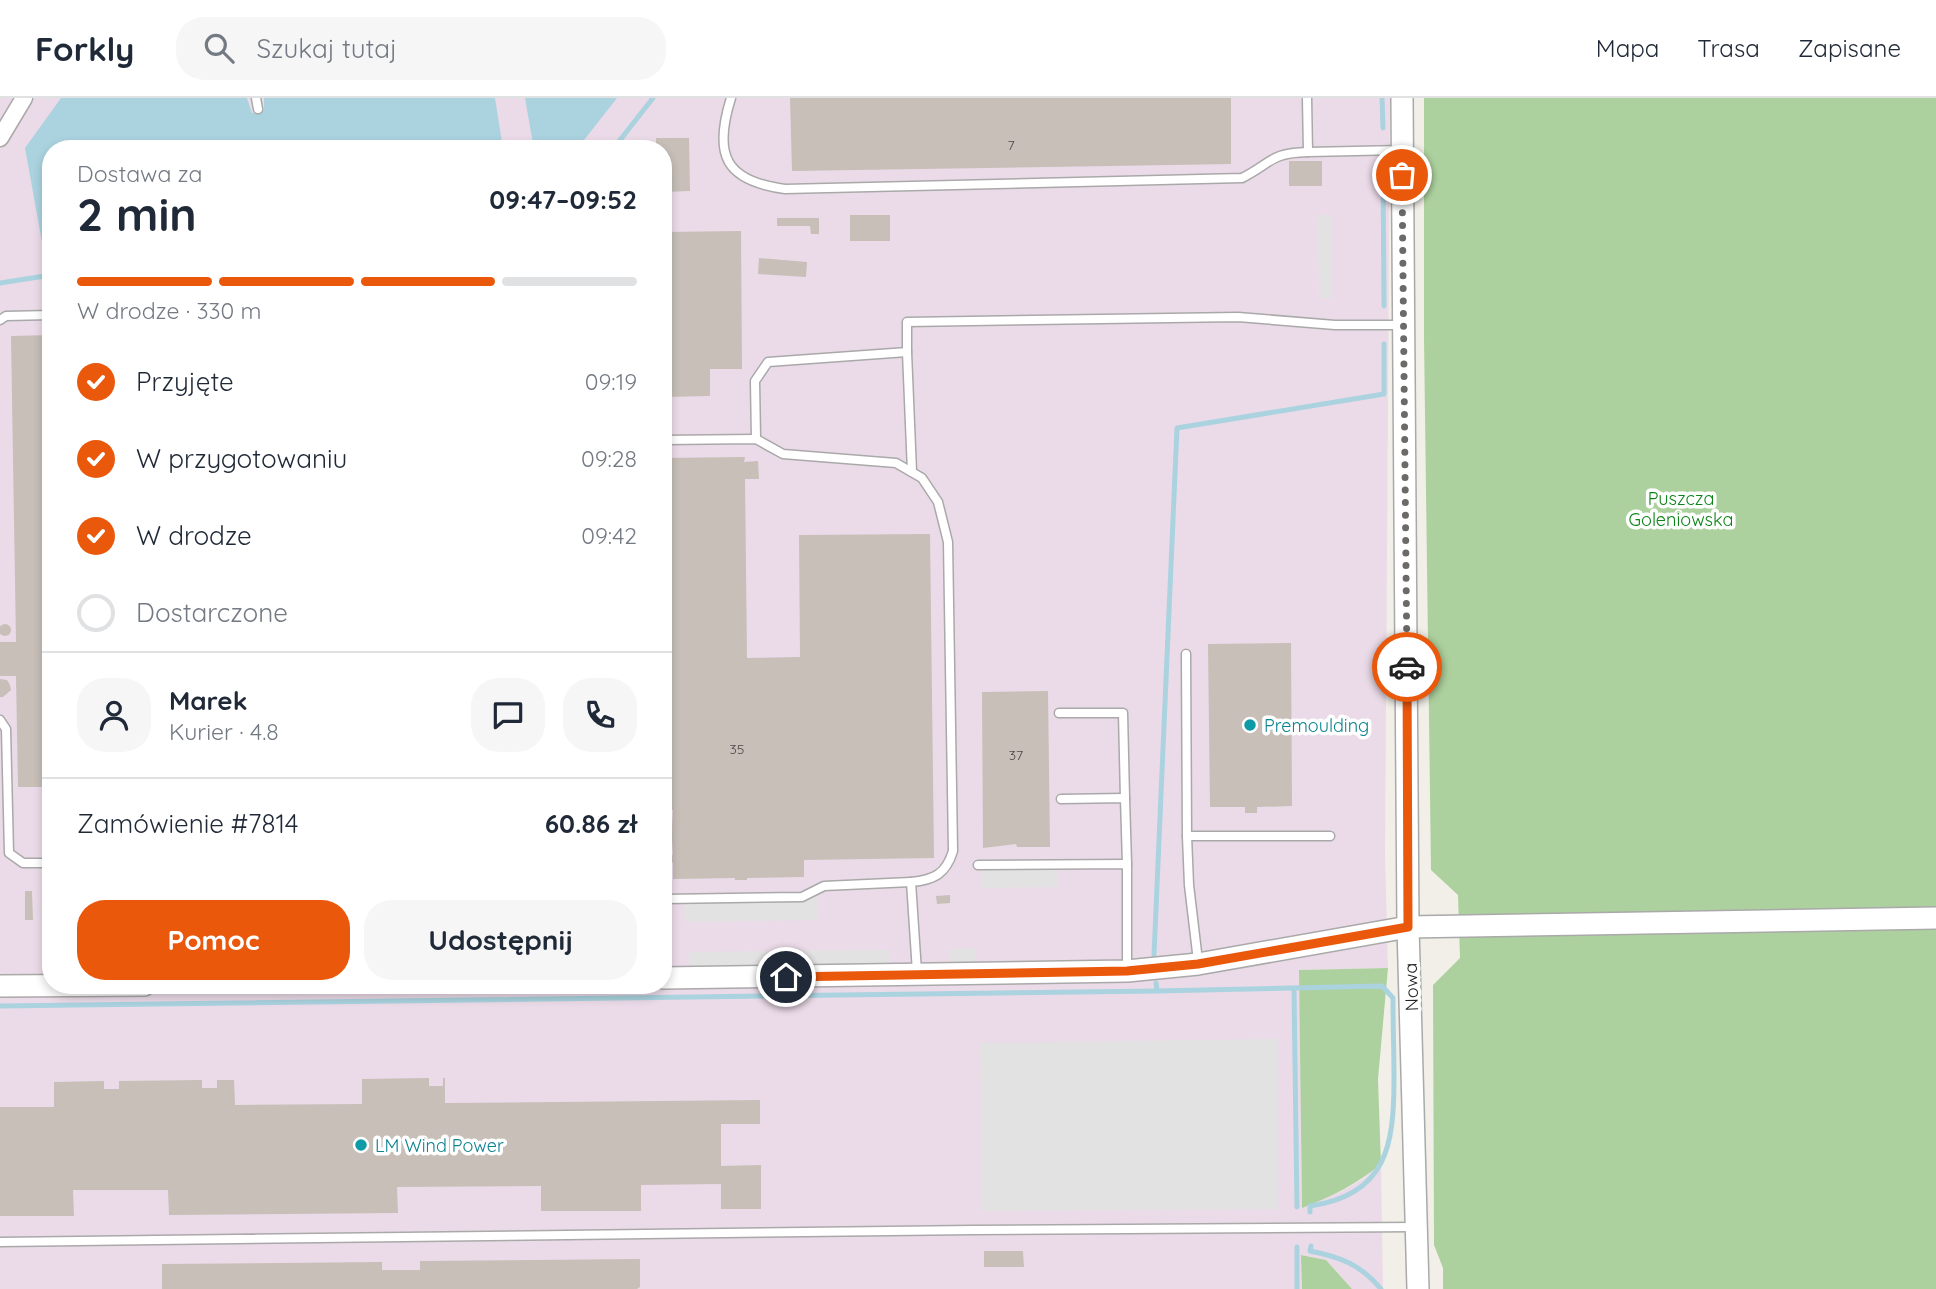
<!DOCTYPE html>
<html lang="pl">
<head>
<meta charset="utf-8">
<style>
	body { margin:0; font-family:Quicksand,sans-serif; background:#f6f6f7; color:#1f2937; height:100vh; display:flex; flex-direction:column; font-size:26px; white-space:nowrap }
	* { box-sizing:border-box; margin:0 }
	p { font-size:23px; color:#747a83 }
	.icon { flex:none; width:38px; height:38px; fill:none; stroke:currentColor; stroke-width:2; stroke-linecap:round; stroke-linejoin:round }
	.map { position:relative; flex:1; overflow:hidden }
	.panel { position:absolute; left:42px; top:42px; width:630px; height:854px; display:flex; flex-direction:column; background:#fff; border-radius:28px; box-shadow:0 4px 10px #0003 }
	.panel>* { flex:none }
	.pin { position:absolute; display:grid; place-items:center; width:60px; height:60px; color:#fff; margin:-30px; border:4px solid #fff; border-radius:50%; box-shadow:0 2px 7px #0007 }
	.courier { position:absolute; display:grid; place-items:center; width:70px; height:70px; margin:-35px; border:5px solid #ea580c; border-radius:50%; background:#fff; color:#222; box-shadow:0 2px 9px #0007 }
	.overview em { font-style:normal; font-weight:700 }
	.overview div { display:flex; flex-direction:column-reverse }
	.overview { display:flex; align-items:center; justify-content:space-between; height:119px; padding:0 35px }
	h1 { font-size:46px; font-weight:700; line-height:52px }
	.bar { display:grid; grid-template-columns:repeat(4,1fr); gap:10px 7px; align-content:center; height:84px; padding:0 35px }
	.bar i { height:9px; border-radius:5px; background:#e0e1e3 }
	.bar .current { background:#ea580c }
	.bar p { grid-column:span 4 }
	.line { display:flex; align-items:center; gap:18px; padding:0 35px; border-top:2px solid #e0e1e3 }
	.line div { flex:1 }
	.round { display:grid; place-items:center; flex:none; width:74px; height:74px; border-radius:28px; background:#f6f6f7 }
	ol { padding:0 35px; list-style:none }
	li { display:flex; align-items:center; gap:21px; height:77px }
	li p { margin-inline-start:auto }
	li .icon { padding:7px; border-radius:50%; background:#ea580c; color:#fff; stroke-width:4 }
	li:last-child { color:#747a83 }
	li i { width:38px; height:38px; border:4px solid #e0e1e3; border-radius:50% }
	.primary-button { display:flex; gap:14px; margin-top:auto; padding:14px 35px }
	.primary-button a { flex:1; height:80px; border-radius:28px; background:#ea580c; color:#fff; font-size:28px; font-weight:700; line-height:80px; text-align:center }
	.primary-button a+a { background:#f6f6f7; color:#1f2937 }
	header { display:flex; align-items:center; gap:42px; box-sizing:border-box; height:98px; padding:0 35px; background:#fff; border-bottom:2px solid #e0e1e3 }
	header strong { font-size:33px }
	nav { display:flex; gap:38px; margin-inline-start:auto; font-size:24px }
	.search { width:490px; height:63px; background:#f6f6f7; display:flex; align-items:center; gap:18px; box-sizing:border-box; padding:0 24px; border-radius:28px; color:#747a83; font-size:26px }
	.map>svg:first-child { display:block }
	.industrial { fill:#ebdbe8; fill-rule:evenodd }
	.forest { fill:#add19e }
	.parking { fill:#e2e2e2 }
	.water { fill:#aad3df }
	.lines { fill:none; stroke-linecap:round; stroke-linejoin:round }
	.stream { stroke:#aad3df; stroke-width:5 }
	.building { fill:#c7bfb8 }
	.service-casing { stroke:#a9a9a9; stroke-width:11 }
	.minor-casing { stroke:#a9a9a9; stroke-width:19 }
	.tertiary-casing { stroke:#a9a9a9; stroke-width:24 }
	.service { stroke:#fff; stroke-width:8 }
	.minor { stroke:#fff; stroke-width:16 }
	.tertiary { stroke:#fff; stroke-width:21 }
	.done { stroke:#6b6a68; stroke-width:7; stroke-dasharray:0 12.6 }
	.route { stroke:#ea580c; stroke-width:9 }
	.culture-dot { fill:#0f9aa8; stroke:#fff; stroke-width:2.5 }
	.labels { text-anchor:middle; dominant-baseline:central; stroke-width:7; stroke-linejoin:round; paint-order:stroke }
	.number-label { font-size:14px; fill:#4b4948 }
	.park-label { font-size:18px; fill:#0c8416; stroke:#fff }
	.culture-label { font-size:18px; fill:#0d838f; stroke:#fff; text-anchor:start }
	.street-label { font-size:18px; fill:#222; stroke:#fff }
</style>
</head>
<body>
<header>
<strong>Forkly</strong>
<div class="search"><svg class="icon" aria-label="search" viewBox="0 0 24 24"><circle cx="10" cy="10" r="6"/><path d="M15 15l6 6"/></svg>Szukaj tutaj</div>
<nav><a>Mapa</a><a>Trasa</a><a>Zapisane</a></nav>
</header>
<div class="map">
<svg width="1936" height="1191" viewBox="0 0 1936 1191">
	<rect width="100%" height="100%" fill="#f2efe9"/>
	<path class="industrial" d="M0 0H1390L1385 758 1388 870 1300 872 1302 1109 1342 1093 1364 1080 1381 1066 1383 1191H1352L1326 1162 1302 1157V1191H0ZM51 51H663V887H51Z"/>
	<g class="forest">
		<polygon points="1424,0 1936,0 1936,1191 1443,1191 1443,1170 1434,1147 1433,887 1460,860 1458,797 1431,772 1424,241"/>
		<path d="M1388 870 1378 981 1381 1066C1357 1086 1331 1099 1302 1110L1299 872Z"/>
		<polygon points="1301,1157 1326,1162 1352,1191 1302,1191"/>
	</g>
	<g class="parking">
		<polygon points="1318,117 1331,117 1332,200 1319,200"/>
		<polygon points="1058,766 1058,789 981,790 980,767"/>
		<polygon points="817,799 818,822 685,824 684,801"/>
		<polygon points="976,850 977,876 950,876 949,851"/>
		<polygon points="889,852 889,868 689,870 689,854"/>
		<polygon points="1277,941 1278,1111 981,1113 980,945"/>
	</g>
	<g class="water">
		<polygon points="61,0 247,0 252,15 264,12 264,0 495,0 503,51 51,51 51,143 42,144 25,50"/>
		<polygon points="525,0 617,0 577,51 547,51 533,46"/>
	</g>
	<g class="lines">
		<g class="stream">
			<polyline points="1382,0 1383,30"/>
			<polyline points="613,51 653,0"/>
			<polyline points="1383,71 1384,208"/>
			<polyline points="0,185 51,177"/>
			<polyline points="1154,857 1177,330 1384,296 1384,246"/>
			<path d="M1156 885 1157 893 1382 888 1393 900C1393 927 1394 954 1394 981 1394 1047 1387 1097 1310 1108V1114"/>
			<polyline points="1294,891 1297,1109"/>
			<polyline points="0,908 1157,893"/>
			<path d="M1311 1148 1310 1153C1341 1159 1361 1167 1381 1191"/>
			<polyline points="1297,1149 1297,1191"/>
		</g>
	</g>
	<g class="building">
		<polygon points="790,0 1231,0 1231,66 792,73"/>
		<polygon points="656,40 689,40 690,93 663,94 663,51 656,51"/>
		<rect x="1289" y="63" width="33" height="25"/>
		<rect x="850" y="117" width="40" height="26"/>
		<polygon points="777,120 819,120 819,136 811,136 810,128 777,128"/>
		<polygon points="741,133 742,271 710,271 710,298 663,299 663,134"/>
		<polygon points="759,160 807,164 806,179 758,176"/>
		<polygon points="51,237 51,689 18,689 16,578 0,578 0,544 16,544 11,238"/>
		<polygon points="745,359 744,364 758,363 759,381 745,381 747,560 800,559 799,437 930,436 934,760 804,762 804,779 747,780 747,782 735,782 735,780 673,781 673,764 663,775 663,744 670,750 673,758 672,743 663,743 663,729 672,729 673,712 663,712 663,687 672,687 671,615 663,615 663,360"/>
		<circle cx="5" cy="532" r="6"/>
		<polygon points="1291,545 1292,708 1257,709 1257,715 1245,715 1245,709 1210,709 1208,546"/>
		<polygon points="0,581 7,582 10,587 11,592 3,599 0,599"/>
		<polygon points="1048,593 1050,749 1017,749 1016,746 983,750 982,594"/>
		<polygon points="25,793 32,793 33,822 25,822"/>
		<polygon points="950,797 950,805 937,806 936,798"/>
		<polygon points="429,980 429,988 443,988 443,980 445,980 445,1005 760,1002 760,1026 721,1026 721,1068 761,1067 761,1111 721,1111 721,1086 641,1087 641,1113 541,1113 541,1088 397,1089 398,1115 169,1117 168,1092 73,1092 74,1118 0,1118 0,1009 54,1009 54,984 104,983 104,991 119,991 119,983 202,982 202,990 217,990 217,982 234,982 235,1007 362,1006 362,981"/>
		<polygon points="984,1153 1023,1153 1024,1169 984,1169"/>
		<polygon points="640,1161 640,1189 637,1191 162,1191 162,1166 382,1164 382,1172 420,1172 420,1163"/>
	</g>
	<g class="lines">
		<defs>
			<g id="service">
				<polyline points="256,0 258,11"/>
				<path d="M731 0C713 57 725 83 785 91L1242 80C1273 64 1270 55 1308 54"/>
				<polyline points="1307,0 1308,54 1402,52"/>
				<polyline points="0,222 6,218 51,217"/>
				<polyline points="907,254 912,374"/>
				<polyline points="756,341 755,283 768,264 907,254 907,224 1238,219 1335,227 1401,227"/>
				<path d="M663 342 756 341 783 356 896 365 922 380 938 404 948 444 953 753C946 776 934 782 911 784"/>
				<polyline points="1186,556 1187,738 1189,787 1198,863"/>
				<polyline points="1059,615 1123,615 1125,700"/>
				<polyline points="0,622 6,631 9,755 23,765 51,765"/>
				<polyline points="1061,701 1125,700 1127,766"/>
				<polyline points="1187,738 1330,738"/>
				<polyline points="978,767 1127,766 1127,873"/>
				<polyline points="665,880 664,801 802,799 824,788 911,784 917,874"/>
				<polyline points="0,1144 973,1132 1416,1129"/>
			</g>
			<polyline id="minor" points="0,40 24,0"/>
			<g id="tertiary">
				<polyline points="1402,0 1408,829 1418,1191"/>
				<polyline points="663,880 1127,873 1198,866 1408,829 1936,820"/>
				<polyline points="0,888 144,887"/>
			</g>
		</defs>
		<use href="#service" class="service-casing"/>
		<use href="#minor" class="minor-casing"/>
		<use href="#tertiary" class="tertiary-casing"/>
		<use href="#service" class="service"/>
		<use href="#minor" class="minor"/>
		<use href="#tertiary" class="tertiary"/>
	</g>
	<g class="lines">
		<polyline class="done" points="1402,77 1407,569"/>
		<polyline class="route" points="786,879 1127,873 1198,866 1408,829 1407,569"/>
	</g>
	<g class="culture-dot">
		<circle cx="1250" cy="627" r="7"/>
		<circle cx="361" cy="1047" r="7"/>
	</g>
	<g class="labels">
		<g class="number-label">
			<text x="1011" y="47">7</text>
			<text x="737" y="651">35</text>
			<text x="1016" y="657">37</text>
		</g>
		<g class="park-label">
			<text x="1681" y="400">Puszcza<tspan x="1681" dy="21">Goleniowska</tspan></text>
		</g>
		<g class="culture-label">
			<text x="1264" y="627">Premoulding</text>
			<text x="375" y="1047">LM Wind Power</text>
		</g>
		<g class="street-label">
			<text transform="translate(1411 889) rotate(-92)">Nowa</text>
		</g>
	</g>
</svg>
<div class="pin" style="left:1402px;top:77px;background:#ea580c"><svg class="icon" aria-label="bag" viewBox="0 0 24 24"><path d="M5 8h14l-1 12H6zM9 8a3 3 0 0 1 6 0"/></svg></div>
<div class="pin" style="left:786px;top:879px;background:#1f2937"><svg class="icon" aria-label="home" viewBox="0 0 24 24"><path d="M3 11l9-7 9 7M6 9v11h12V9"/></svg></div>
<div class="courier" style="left:1407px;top:569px"><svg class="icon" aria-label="car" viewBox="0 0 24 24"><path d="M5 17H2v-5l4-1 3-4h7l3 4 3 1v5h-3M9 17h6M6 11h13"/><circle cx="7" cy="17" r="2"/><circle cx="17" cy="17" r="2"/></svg></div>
<section class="panel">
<div class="overview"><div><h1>2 min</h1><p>Dostawa za</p></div><em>09:47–09:52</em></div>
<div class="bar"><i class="current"></i><i class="current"></i><i class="current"></i><i></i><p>W drodze · 330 m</p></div>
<ol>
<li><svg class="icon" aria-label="check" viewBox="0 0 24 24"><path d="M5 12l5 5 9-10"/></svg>Przyjęte<p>09:19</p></li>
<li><svg class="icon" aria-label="check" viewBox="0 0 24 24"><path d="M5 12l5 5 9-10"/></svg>W przygotowaniu<p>09:28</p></li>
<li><svg class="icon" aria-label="check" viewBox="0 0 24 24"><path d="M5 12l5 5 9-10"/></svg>W drodze<p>09:42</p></li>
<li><i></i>Dostarczone</li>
</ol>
<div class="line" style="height:126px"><a class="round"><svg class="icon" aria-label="person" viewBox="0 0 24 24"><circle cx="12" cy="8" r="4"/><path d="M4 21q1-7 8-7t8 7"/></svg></a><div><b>Marek</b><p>Kurier · 4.8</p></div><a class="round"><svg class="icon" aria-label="chat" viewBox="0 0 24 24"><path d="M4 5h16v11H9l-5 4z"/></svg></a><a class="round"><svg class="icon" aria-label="phone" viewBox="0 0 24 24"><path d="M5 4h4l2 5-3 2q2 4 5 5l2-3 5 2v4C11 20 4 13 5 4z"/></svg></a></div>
<div class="line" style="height:91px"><div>Zamówienie #7814</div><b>60.86 zł</b></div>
<div class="primary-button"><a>Pomoc</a><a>Udostępnij</a></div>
</section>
</div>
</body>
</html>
